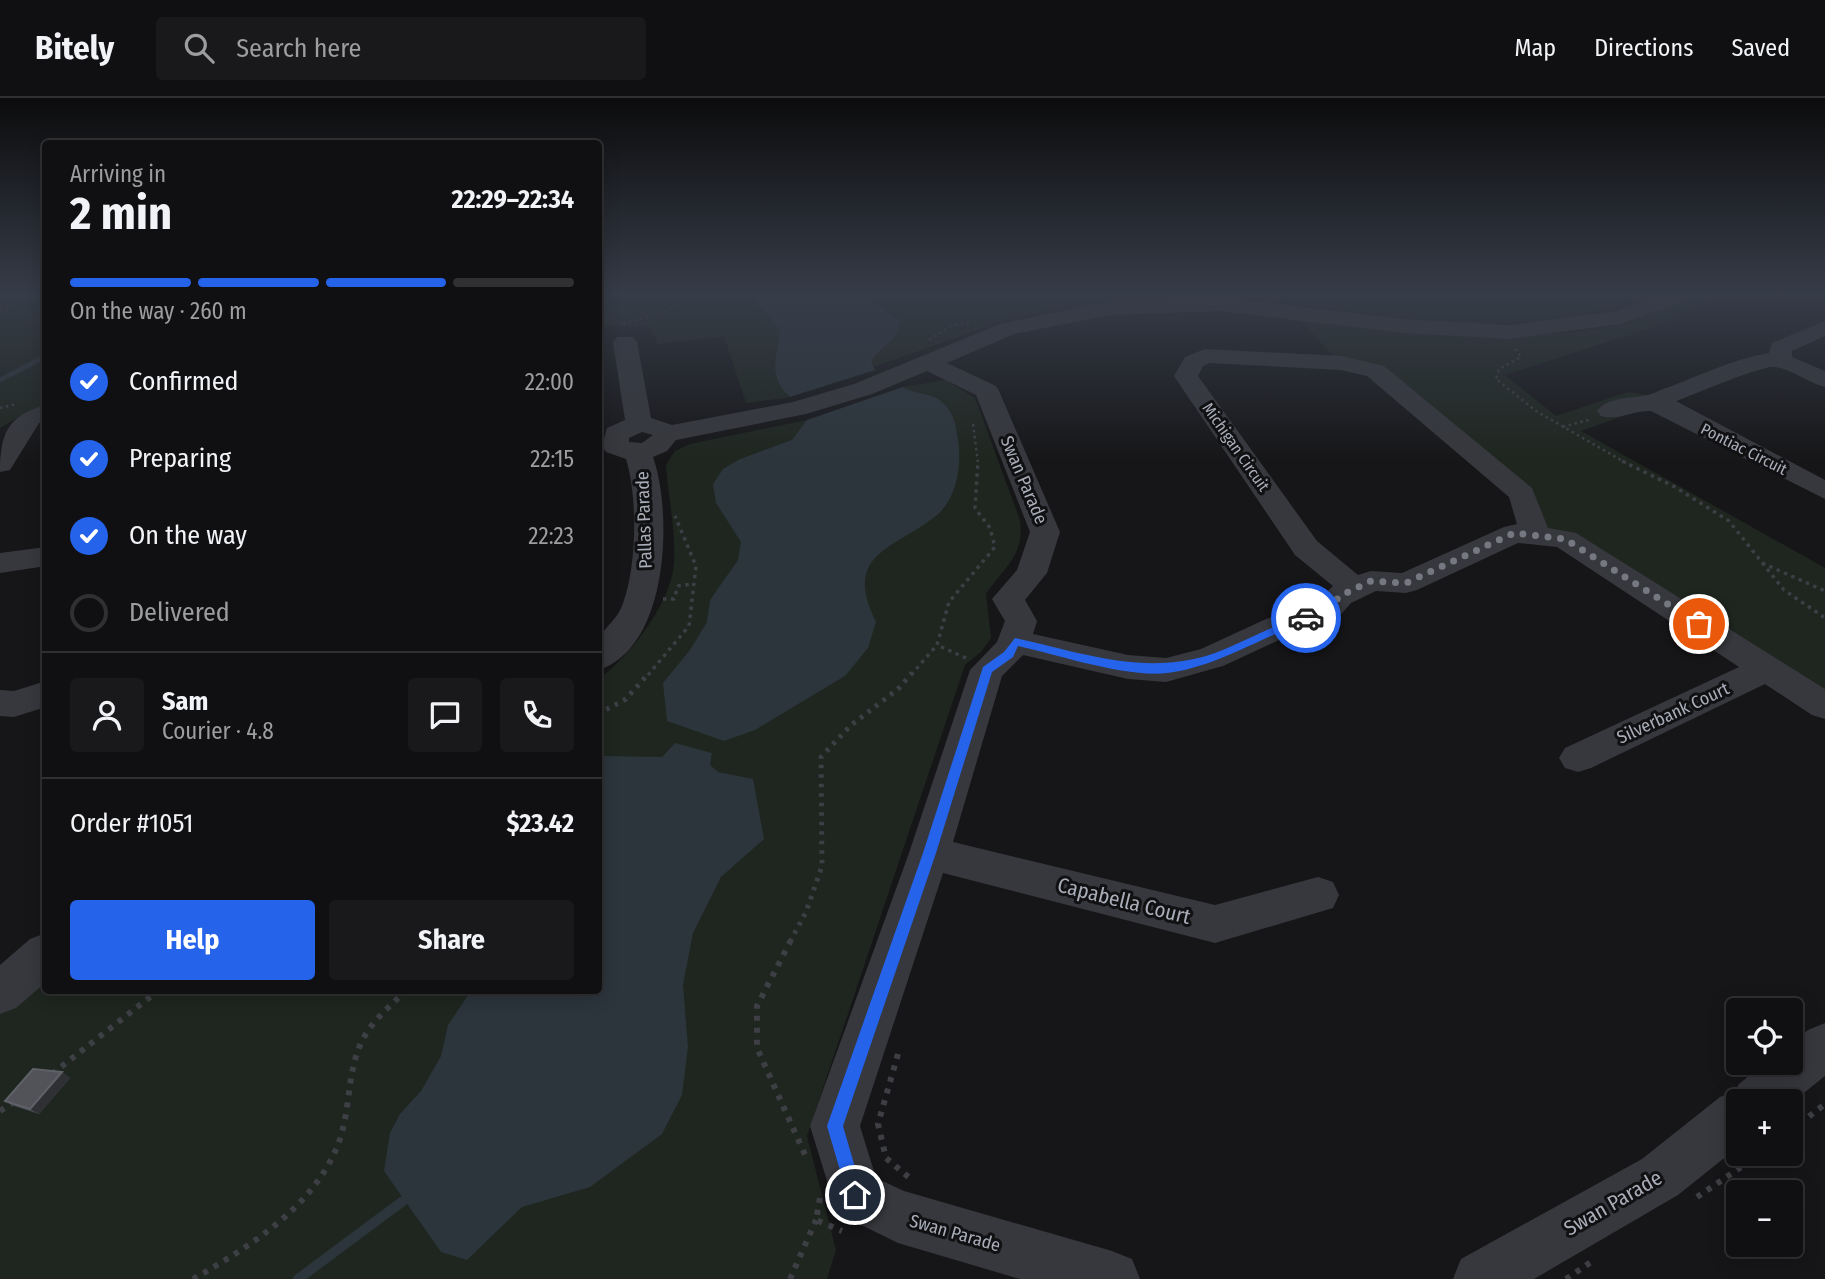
<!DOCTYPE html>
<html lang="en">
<head>
<meta charset="utf-8">
<style>
	body { margin:0; font-family:"Fira Sans Condensed",sans-serif; background:#19191b; color:#f1f3f6; height:100vh; display:flex; flex-direction:column; font-size:26px; white-space:nowrap }
	* { box-sizing:border-box; margin:0 }
	p { font-size:23px; color:#9c9d9f }
	.icon { flex:none; width:38px; height:38px; fill:none; stroke:currentColor; stroke-width:2; stroke-linecap:round; stroke-linejoin:round }
	.map { position:relative; flex:1; overflow:hidden }
	.details { position:absolute; left:42px; top:42px; width:560px; height:854px; display:flex; flex-direction:column; background:#101012; border-radius:7px; box-shadow:0 4px 18px #0003,0 0 0 2px #303032 }
	.details>* { flex:none }
	.controls { position:absolute; left:1726px; top:900px; display:grid; gap:14px }
	.controls a { display:grid; place-items:center; width:77px; height:77px; border-radius:7px; background:#101012; box-shadow:0 4px 18px #0003,0 0 0 2px #303032; font-size:35px }
	.pin { position:absolute; display:grid; place-items:center; width:60px; height:60px; color:#fff; margin:-30px; border:4px solid #fff; border-radius:50%; box-shadow:0 2px 7px #0007 }
	.courier { position:absolute; display:grid; place-items:center; width:70px; height:70px; margin:-35px; border:5px solid #2563eb; border-radius:50%; background:#fff; color:#222; box-shadow:0 2px 9px #0007 }
	.head em { font-style:normal; font-weight:700 }
	.head div { display:flex; flex-direction:column-reverse }
	.head { display:flex; align-items:center; justify-content:space-between; height:119px; padding:0 28px }
	h1 { font-size:46px; font-weight:700; line-height:52px }
	.bar { display:grid; grid-template-columns:repeat(4,1fr); gap:10px 7px; align-content:center; height:84px; padding:0 28px }
	.bar i { height:9px; border-radius:5px; background:#303032 }
	.bar .selected { background:#2563eb }
	.bar p { grid-column:span 4 }
	.line { display:flex; align-items:center; gap:18px; padding:0 28px; border-top:2px solid #303032 }
	.line div { flex:1 }
	.round { display:grid; place-items:center; flex:none; width:74px; height:74px; border-radius:7px; background:#19191b }
	ol { padding:0 28px; list-style:none }
	li { display:flex; align-items:center; gap:21px; height:77px }
	li p { margin-inline-start:auto }
	li .icon { padding:7px; border-radius:50%; background:#2563eb; color:#fff; stroke-width:4 }
	li:last-child { color:#9c9d9f }
	li i { width:38px; height:38px; border:4px solid #303032; border-radius:50% }
	.cta { display:flex; gap:14px; margin-top:auto; padding:14px 28px }
	.cta a { flex:1; height:80px; border-radius:7px; background:#2563eb; color:#fff; font-size:28px; font-weight:700; line-height:80px; text-align:center }
	.cta a+a { background:#19191b; color:#f1f3f6 }
	header { display:flex; align-items:center; gap:42px; box-sizing:border-box; height:98px; padding:0 35px; background:#101012; border-bottom:2px solid #303032 }
	header strong { font-size:33px }
	nav { display:flex; gap:38px; margin-inline-start:auto; font-size:24px }
	.search { width:490px; height:63px; background:#19191b; display:flex; align-items:center; gap:18px; box-sizing:border-box; padding:0 24px; border-radius:7px; color:#9c9d9f; font-size:26px }
	.map>svg:first-child { display:block }
	.green { fill:#1e261f }
	.water { fill:#2c353c }
	.lines { fill:none; stroke-linecap:round; stroke-linejoin:round }
	.stream-far1 { stroke:#2c353c; stroke-width:5 }
	.stream { stroke:#2c353c; stroke-width:10 }
	.path-far3 { stroke:#3d3f44; stroke-width:2.5; stroke-dasharray:2.5 3.5; stroke-linecap:butt }
	.path-far2 { stroke:#3d3f44; stroke-width:3.5; stroke-dasharray:3.5 4.5; stroke-linecap:butt }
	.path-far1 { stroke:#3d3f44; stroke-width:5; stroke-dasharray:3.5 6; stroke-linecap:butt }
	.path { stroke:#3d3f44; stroke-width:6; stroke-dasharray:5 7; stroke-linecap:butt }
	.minor { fill:#37383d; fill-rule:evenodd }
	.wall { fill:#47494d }
	.shaded-wall { fill:#2f3033 }
	.building { fill:#525359; stroke:#5f6168; stroke-width:2 }
	.route { fill:#2563eb }
	.done { stroke:#757880; stroke-width:7; stroke-dasharray:0 12.6 }
	.labels { text-anchor:middle; dominant-baseline:central; stroke-width:6; stroke-linejoin:round; paint-order:stroke }
	.far-street-label { font-size:16px; fill:#a8adb8; stroke:#111113 }
	.street-label { font-size:18px; fill:#a8adb8; stroke:#111113 }
	.near-street-label { font-size:21px; fill:#a8adb8; stroke:#111113 }
</style>
</head>
<body>
<header>
<strong>Bitely</strong>
<div class="search"><svg class="icon" aria-label="search" viewBox="0 0 24 24"><circle cx="10" cy="10" r="6"/><path d="M15 15l6 6"/></svg>Search here</div>
<nav><a>Map</a><a>Directions</a><a>Saved</a></nav>
</header>
<div class="map">
<svg width="1825" height="1181" viewBox="0 0 1825 1181">
	<rect width="100%" height="100%" fill="#161618"/>
	<g class="green">
		<polygon points="0,197 46,197 45,308 25,315 0,330"/>
		<polygon points="599,197 1149,197 1017,218 786,300 746,305 724,238 658,246 650,229 611,227 599,233"/>
		<path d="M1230 197H1651C1515 251 1370 214 1230 197Z"/>
		<path d="M1691 197H1720L1648 231 1505 277 1556 318 1628 294 1652 298 1645 310 1581 333 1825 470V599L1544 431 1382 270 1334 259 1297 218C1397 227 1543 253 1638 221 1656 215 1674 205 1691 197Z"/>
		<path d="M946 282 975 300 1020 422C1025 458 1004 469 986 496L991 540 981 554 965 567 807 1038 836 1152 827 1181H0V914L45 872 46 892H598L599 581C629 559 672 504 674 465 676 433 668 399 666 367L675 353 690 346 807 322 903 289Z"/>
	</g>
	<g class="water">
		<path d="M758 197H857L877 206 900 223C899 243 879 248 871 264L875 272 790 299C766 277 778 258 780 232L757 205Z"/>
		<path d="M903 289C915 297 931 294 942 304 954 314 956 328 958 342 962 367 957 400 937 417 896 451 841 454 876 524L868 550 845 578 755 632 724 643 667 623 663 585 690 552 707 524 710 502 738 462 741 444 716 405 713 386 723 371 740 361 792 342 807 322Z"/>
		<polygon points="675,645 712,655 710,667 718,674 753,681 764,741 721,779 693,835 683,887 688,949 682,997 662,1036 590,1089 522,1109 467,1162 441,1154 384,1073 390,1035 400,1016 421,993 441,958 448,927 471,893 598,892 599,658 662,659"/>
	</g>
	<g class="lines">
		<g class="stream-far1">
			<polyline points="867,201 875,197"/>
			<polyline points="0,282 46,258"/>
		</g>
		<polyline class="stream" points="298,1181 403,1103"/>
		<g class="path-far3">
			<polyline points="598,199 687,199"/>
			<polyline points="1698,203 1713,197"/>
			<polyline points="0,212 38,197"/>
			<polyline points="623,226 667,213 688,197"/>
			<polyline points="929,242 951,228 972,224"/>
			<polyline points="1515,251 1521,259 1499,271 1496,281 1536,313 1626,365"/>
			<polyline points="0,310 16,306"/>
			<polyline points="973,326 978,365"/>
			<polyline points="1563,329 1592,321"/>
		</g>
		<g class="path-far2">
			<polyline points="1622,363 1675,389 1729,423 1784,492 1825,520"/>
			<polyline points="1762,465 1825,493"/>
			<polyline points="663,501 674,501 678,488 692,486"/>
			<polyline points="966,560 937,547 949,504 995,449 990,430 975,410 978,363"/>
			<polyline points="648,577 689,528 696,468 675,418"/>
			<polyline points="911,577 937,547"/>
		</g>
		<g class="path-far1">
			<polyline points="598,616 626,601 649,575"/>
			<polyline points="790,844 806,814 822,768 821,659 850,628 898,591 912,575"/>
		</g>
		<g class="path">
			<polyline points="791,842 757,908 757,950 806,1059"/>
			<polyline points="898,956 878,1026 886,1060 912,1082"/>
			<polyline points="52,976 159,892"/>
			<polyline points="0,1013 14,1004"/>
			<polyline points="1790,1033 1825,1006"/>
			<polyline points="1697,1099 1762,1055"/>
			<polyline points="820,1100 816,1122 842,1133"/>
			<path d="M193 1181C249 1149 311 1111 337 1049 351 1016 346 978 361 945 371 923 390 909 406 892"/>
			<polyline points="790,1181 816,1122"/>
			<polyline points="1566,1181 1594,1162"/>
		</g>
		<g class="minor">
			<path d="M1659 197H1691L1688 202 1620 226 1510 241 1403 235 1220 213 1110 217 1014 236 947 265 996 288 999 293 1060 434 1047 475 1025 502 1037 523 1033 536 1128 557 1166 560 1201 551 1266 521 1314 506 1333 488 1295 457 1174 278 1185 259 1205 251 1341 258 1384 268 1532 390 1548 430 1576 435 1825 591V621L1812 617 1765 586 1591 670 1578 674 1565 670 1559 660 1565 650 1739 569 1557 449 1518 445 1417 492 1406 495 1376 493 1351 505 1336 522 1290 537 1223 568 1166 584 1128 581 1023 557 1002 578 953 744 1215 807 1318 779 1333 784 1339 797 1333 810 1215 845 943 775 860 1028 876 1080 904 1093 1112 1153 1132 1161 1140 1181H1020L898 1145 837 1115 810 1028 909 755 970 572 997 544 1005 523 992 501 1017 472 1030 434 976 297 927 273 872 296 806 316 676 342 667 353 653 359C673 415 669 551 598 572 598 563 596 546 600 539 606 528 617 521 622 508 637 470 638 400 626 361L606 354 602 348 607 330 625 322 613 244 617 239H633L637 244 651 320 672 327 793 304 854 286 1000 226 1110 203 1220 199 1403 221 1510 227 1616 213ZM1209 265 1341 272 1367 278 1509 399 1517 426 1504 429 1402 475 1371 473 1358 477 1317 443 1198 278 1203 268ZM642 334 653 337 642 345 629 344V340Z"/>
			<path d="M1825 223V238L1792 253V259L1825 273V289C1808 285 1791 270 1774 269 1762 267 1693 297 1676 303L1825 382V401L1651 313C1634 312 1618 323 1601 318L1597 313C1610 295 1642 303 1658 293 1695 280 1731 261 1769 255L1772 245Z"/>
			<path d="M46 307V323L39 325 10 372 0 374C0 337 7 317 46 307Z"/>
			<polygon points="46,449 46,468 0,475 0,455"/>
			<polygon points="46,583 46,609 14,619 0,618 0,592 14,593"/>
			<polygon points="46,835 46,884 16,910 0,916 0,867 30,841"/>
			<polygon points="1825,925 1825,978 1790,1006 1790,1003 1738,1003 1738,1049 1678,1097 1534,1181 1453,1181 1461,1161 1642,1061 1720,999 1735,993 1739,986 1766,964 1790,964 1790,946 1808,932"/>
		</g>
	</g>
	<polygon class="wall" points="62,974 70,980 39,1016 14,1008 5,1003"/>
	<polygon class="shaded-wall" points="62,974 70,980 39,1016 30,1011"/>
	<polygon class="building" points="33,971 62,974 30,1011 5,1003"/>
	<linearGradient id="sky" x2="0" y2="1"><stop stop-color="#0c0c0d"/><stop offset="0.54" stop-color="#363c48"/><stop offset="1" stop-color="#363c48" stop-opacity="0"/></linearGradient>
	<rect width="1825" height="363" fill="url(#sky)"/>
	<path class="route" d="M1306 517 1309 518V523C1262 538 1218 569 1167 575 1127 580 1059 557 1018 548L1013 559 992 574 936 755 843 1028 863 1097 861 1103 855 1105 849 1103 827 1028 923 755 983 569 1004 554 1015 540C1080 554 1140 577 1206 558 1240 547 1271 527 1306 517Z"/>
	<g class="lines">
		<polyline class="done" points="1306,520 1325,514 1340,498 1371,483 1406,485 1514,435 1565,441 1699,526"/>
	</g>
	<g class="labels">
		<g class="far-street-label">
			<text transform="translate(1236 349) rotate(55)">Michigan Circuit</text>
			<text transform="translate(1744 351) rotate(27)">Pontiac Circuit</text>
		</g>
		<g class="street-label">
			<text transform="translate(1024 382) rotate(67)">Swan Parade</text>
			<text transform="translate(644 422) rotate(-92)">Pallas Parade</text>
			<text transform="translate(1673 615) rotate(-25)">Silverbank Court</text>
			<text transform="translate(955 1135) rotate(16)">Swan Parade</text>
		</g>
		<g class="near-street-label">
			<text transform="translate(1124 803) rotate(14)">Capabella Court</text>
			<text transform="translate(1613 1105) rotate(-30)">Swan Parade</text>
		</g>
	</g>
</svg>
<div class="controls">
<a><svg class="icon" aria-label="locate" viewBox="0 0 24 24"><circle cx="12" cy="12" r="6"/><path d="M12 2v4M12 18v4M2 12h4M18 12h4"/></svg></a>
<a>+</a>
<a>−</a>
</div>
<div class="pin" style="left:1699px;top:526px;background:#ea580c"><svg class="icon" aria-label="bag" viewBox="0 0 24 24"><path d="M5 8h14l-1 12H6zM9 8a3 3 0 0 1 6 0"/></svg></div>
<div class="pin" style="left:855px;top:1097px;background:#1f2937"><svg class="icon" aria-label="home" viewBox="0 0 24 24"><path d="M3 11l9-7 9 7M6 9v11h12V9"/></svg></div>
<div class="courier" style="left:1306px;top:520px"><svg class="icon" aria-label="car" viewBox="0 0 24 24"><path d="M5 17H2v-5l4-1 3-4h7l3 4 3 1v5h-3M9 17h6M6 11h13"/><circle cx="7" cy="17" r="2"/><circle cx="17" cy="17" r="2"/></svg></div>
<section class="details">
<div class="head"><div><h1>2 min</h1><p>Arriving in</p></div><em>22:29–22:34</em></div>
<div class="bar"><i class="selected"></i><i class="selected"></i><i class="selected"></i><i></i><p>On the way · 260 m</p></div>
<ol>
<li><svg class="icon" aria-label="check" viewBox="0 0 24 24"><path d="M5 12l5 5 9-10"/></svg>Confirmed<p>22:00</p></li>
<li><svg class="icon" aria-label="check" viewBox="0 0 24 24"><path d="M5 12l5 5 9-10"/></svg>Preparing<p>22:15</p></li>
<li><svg class="icon" aria-label="check" viewBox="0 0 24 24"><path d="M5 12l5 5 9-10"/></svg>On the way<p>22:23</p></li>
<li><i></i>Delivered</li>
</ol>
<div class="line" style="height:126px"><a class="round"><svg class="icon" aria-label="person" viewBox="0 0 24 24"><circle cx="12" cy="8" r="4"/><path d="M4 21q1-7 8-7t8 7"/></svg></a><div><b>Sam</b><p>Courier · 4.8</p></div><a class="round"><svg class="icon" aria-label="chat" viewBox="0 0 24 24"><path d="M4 5h16v11H9l-5 4z"/></svg></a><a class="round"><svg class="icon" aria-label="phone" viewBox="0 0 24 24"><path d="M5 4h4l2 5-3 2q2 4 5 5l2-3 5 2v4C11 20 4 13 5 4z"/></svg></a></div>
<div class="line" style="height:91px"><div>Order #1051</div><b>$23.42</b></div>
<div class="cta"><a>Help</a><a>Share</a></div>
</section>
</div>
</body>
</html>
